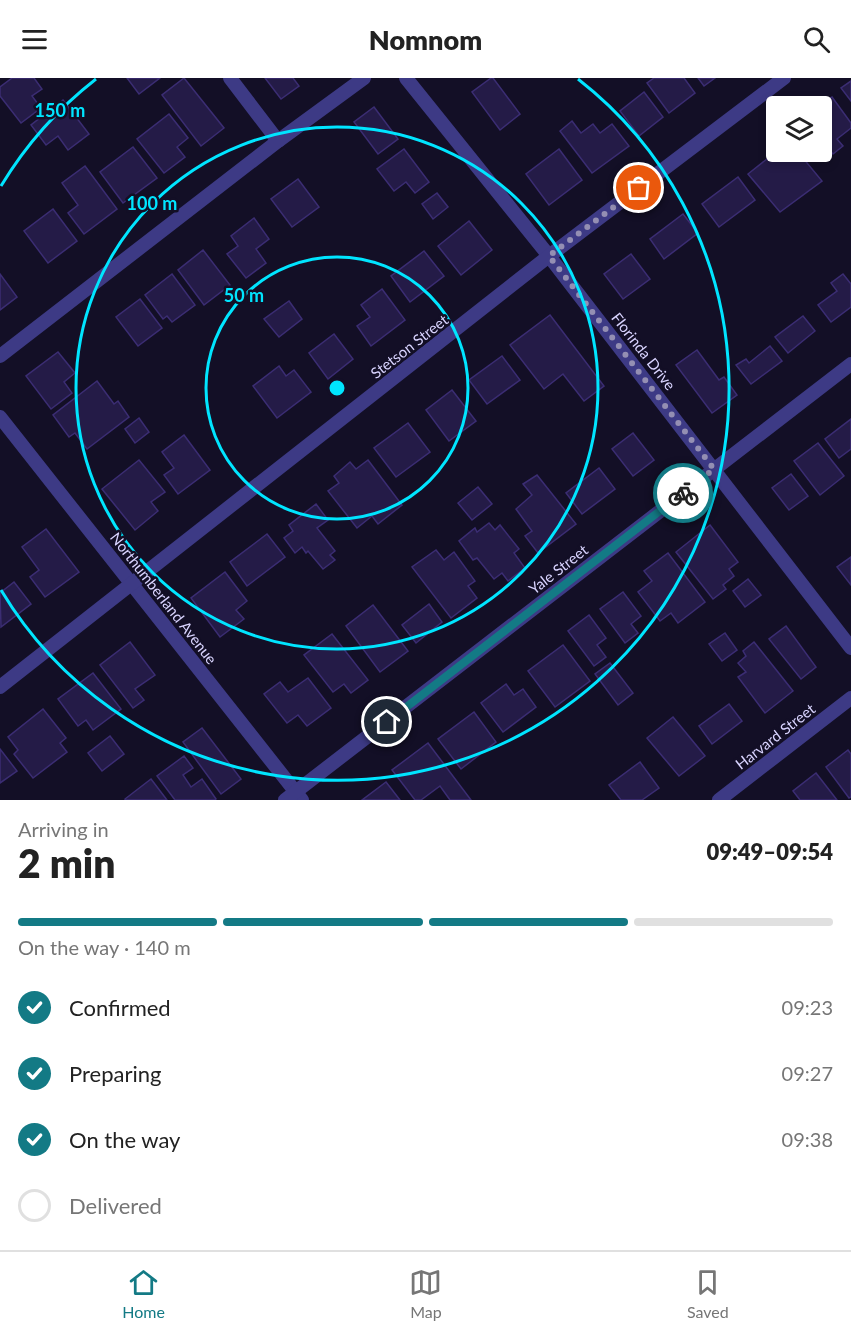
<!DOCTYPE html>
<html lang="en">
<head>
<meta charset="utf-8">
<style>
	body { margin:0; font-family:Lato,sans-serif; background:#f2f2f2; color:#222; height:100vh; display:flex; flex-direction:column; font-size:22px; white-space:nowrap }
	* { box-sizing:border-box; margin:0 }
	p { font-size:20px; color:#767676 }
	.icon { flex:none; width:33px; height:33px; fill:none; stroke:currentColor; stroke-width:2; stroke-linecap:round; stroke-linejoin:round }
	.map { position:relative; height:722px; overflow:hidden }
	.sheet { display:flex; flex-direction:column; background:#fff; flex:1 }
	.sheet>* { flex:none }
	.fabs { position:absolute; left:766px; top:18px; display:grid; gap:12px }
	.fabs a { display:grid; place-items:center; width:66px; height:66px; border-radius:6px; background:#fff; box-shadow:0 3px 9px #0003; font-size:30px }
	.pin { position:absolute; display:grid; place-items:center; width:51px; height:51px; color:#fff; margin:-26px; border:3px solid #fff; border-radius:50%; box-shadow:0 2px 6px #0007 }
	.courier { position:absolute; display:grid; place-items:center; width:60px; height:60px; margin:-30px; border:4px solid #137a85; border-radius:50%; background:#fff; color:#222; box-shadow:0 2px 8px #0007 }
	.overview em { font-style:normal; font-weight:800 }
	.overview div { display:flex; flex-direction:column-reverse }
	.overview { display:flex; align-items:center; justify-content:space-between; height:102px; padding:0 18px }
	h1 { font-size:39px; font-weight:800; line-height:45px }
	.bar { display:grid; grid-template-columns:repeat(4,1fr); gap:9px 6px; align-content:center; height:72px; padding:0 18px }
	.bar i { height:8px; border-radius:4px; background:#e0e0e0 }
	.bar .active { background:#137a85 }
	.bar p { grid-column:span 4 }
	ol { padding:0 18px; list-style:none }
	li { display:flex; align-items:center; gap:18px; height:66px }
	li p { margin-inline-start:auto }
	li .icon { padding:6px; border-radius:50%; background:#137a85; color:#fff; stroke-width:4 }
	li:last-child { color:#767676 }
	li i { width:33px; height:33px; border:3px solid #e0e0e0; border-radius:50% }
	header { display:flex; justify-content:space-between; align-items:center; height:78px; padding:0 18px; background:#fff; font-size:27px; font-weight:800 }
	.dock { display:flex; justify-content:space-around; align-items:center; height:84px; border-top:2px solid #e0e0e0; background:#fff; font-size:16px; color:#767676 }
	.dock a { display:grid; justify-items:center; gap:3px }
	.dock .active { color:#137a85 }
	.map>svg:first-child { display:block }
	.building { fill:#241b47; stroke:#3b2d73; stroke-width:1.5 }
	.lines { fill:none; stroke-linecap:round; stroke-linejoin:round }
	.street { stroke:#3d3a85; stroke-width:14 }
	.done { stroke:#948fb3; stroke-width:6; stroke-dasharray:0 10.8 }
	.route { stroke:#137a85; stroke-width:8 }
	.ring { fill:none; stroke:#00e5ff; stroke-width:3 }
	.labels { text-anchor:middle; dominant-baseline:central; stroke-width:5; stroke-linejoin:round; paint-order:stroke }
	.street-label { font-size:15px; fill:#d9d4ff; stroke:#130f26 }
	.centre { fill:#00e5ff; stroke:#130f26; stroke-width:3 }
	.ring-label { font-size:18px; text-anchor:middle; font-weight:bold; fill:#00e5ff; stroke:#130f26; stroke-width:5; stroke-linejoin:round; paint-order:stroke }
</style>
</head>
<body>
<header><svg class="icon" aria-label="menu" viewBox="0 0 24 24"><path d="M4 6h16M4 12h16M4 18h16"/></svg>Nomnom<svg class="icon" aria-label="search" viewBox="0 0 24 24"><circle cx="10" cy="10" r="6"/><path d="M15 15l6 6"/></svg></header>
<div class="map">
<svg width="851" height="722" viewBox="0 0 851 722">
	<rect width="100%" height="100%" fill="#130f26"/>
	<g class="building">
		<polygon points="12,0 34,0 42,11 32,18 41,30 21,45 0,18 0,9"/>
		<polygon points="127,0 160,0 139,16"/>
		<polygon points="184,0 224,50 201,68 162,17"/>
		<polygon points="265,0 293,0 299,8 281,21"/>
		<polygon points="491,0 493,0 520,36 500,52 472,14"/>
		<polygon points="654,0 684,0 695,15 669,35 647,5"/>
		<polygon points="698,0 715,0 704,8"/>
		<polygon points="851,3 851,23 841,10"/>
		<polygon points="644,14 663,39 639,58 620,33"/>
		<polygon points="832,19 851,45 851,50 837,61 843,68 833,76 822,63 822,28 819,28"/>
		<polygon points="63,22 89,56 68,72 58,58 46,67 31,47"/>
		<polygon points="374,29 398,61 378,76 354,44"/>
		<polygon points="169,36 188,60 177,69 185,79 164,95 137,61"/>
		<polygon points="572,43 581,55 593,46 600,55 612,46 629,68 592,95 560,53"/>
		<polygon points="133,69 157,100 123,125 100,94"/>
		<polygon points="404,71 429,104 415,115 406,104 394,113 377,91"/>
		<polygon points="559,71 582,102 549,127 526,96"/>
		<polygon points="777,73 798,74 822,103 780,134 748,96"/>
		<polygon points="85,88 117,131 84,156 68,135 78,127 62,105"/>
		<polygon points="738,99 755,122 719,149 702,126"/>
		<polygon points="298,101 319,129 292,149 271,121"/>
		<polygon points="437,115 448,129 433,141 422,126"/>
		<polygon points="53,131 77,163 48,185 24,153"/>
		<polygon points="683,136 698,155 664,181 650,161"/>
		<polygon points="254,140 269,161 256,171 266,185 246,200 227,176 238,168 231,158"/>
		<polygon points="469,143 492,172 461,197 438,168"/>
		<polygon points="203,172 230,207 204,227 178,192"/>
		<polygon points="424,173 444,198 410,224 391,198"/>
		<polygon points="631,176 650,201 623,221 604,196"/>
		<polygon points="0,196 17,219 0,232"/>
		<polygon points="172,196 195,227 172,244 167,238 163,241 145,217"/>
		<polygon points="843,196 851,206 851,229 831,244 818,227 837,213 831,205"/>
		<polygon points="382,211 405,242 371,268 357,248 370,239 361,227"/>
		<polygon points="140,221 162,250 138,268 116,239"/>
		<polygon points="289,223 302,241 279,259 264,241"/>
		<polygon points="550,237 604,308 584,323 563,296 544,311 510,267"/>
		<polygon points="803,238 815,253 788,275 775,259"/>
		<polygon points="334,256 353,281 328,301 309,275"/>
		<polygon points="770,268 782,283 751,306 736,287 746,281 749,285"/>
		<polygon points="697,272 719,302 724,299 737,317 712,335 676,287"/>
		<polygon points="58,274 75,295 64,304 72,315 51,331 26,298"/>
		<polygon points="502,278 520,302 487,326 469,302"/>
		<polygon points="279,288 286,298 294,292 311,314 277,340 253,308"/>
		<polygon points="97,303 114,326 118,323 129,339 87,371 75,355 69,359 53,337"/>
		<polygon points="452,312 476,343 449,363 426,332"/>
		<polygon points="139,340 149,354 135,365 125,351"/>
		<polygon points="851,341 851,371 839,380 825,361"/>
		<polygon points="408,345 430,374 396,399 374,370"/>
		<polygon points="633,355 654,382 633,398 612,371"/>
		<polygon points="184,357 210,392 178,416 164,397 174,390 162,374"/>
		<polygon points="818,365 844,398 820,417 794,383"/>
		<polygon points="139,382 165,414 151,424 158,433 135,452 102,411"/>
		<polygon points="368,382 402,427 378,446 372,438 357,450 328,413 339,405 334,398 350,384 356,391"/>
		<polygon points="599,390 615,411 582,436 566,415"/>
		<polygon points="791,396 808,418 789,432 772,410"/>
		<polygon points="537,397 576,446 538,475 525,458 532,453 516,431 532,417 523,406"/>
		<polygon points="478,409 492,426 472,442 458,425"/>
		<polygon points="316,426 328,442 317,450 335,473 330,477 335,482 323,491 308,473 306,475 302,469 295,475 284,460 293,453 289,447"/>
		<polygon points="489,445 495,452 500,447 519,471 514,475 525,490 508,503 502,495 494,501 477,480 473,482 459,463 475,450 477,454"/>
		<polygon points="710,447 738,484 729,491 734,498 723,507 726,511 713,521 676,474"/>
		<polygon points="46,451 79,494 45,519 30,499 39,492 22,469"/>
		<polygon points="267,456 285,479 247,508 230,484"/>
		<polygon points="436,472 444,482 454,474 475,503 468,508 477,520 451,540 412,489"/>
		<polygon points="668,475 705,524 678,545 671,535 660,543 638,514 652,503 644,493"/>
		<polygon points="851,479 851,507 837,489"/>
		<polygon points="225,494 247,523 236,532 244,541 220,559 191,520"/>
		<polygon points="748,501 761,517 745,529 733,513"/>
		<polygon points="14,504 31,526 1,549 0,515"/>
		<polygon points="623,514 641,538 631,546 638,555 625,565 600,531"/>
		<polygon points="429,526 442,544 416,565 402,547"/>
		<polygon points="373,527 408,573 380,594 346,548"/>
		<polygon points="589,537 606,560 597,567 606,579 594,588 568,553"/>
		<polygon points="786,548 816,589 801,601 769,561"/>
		<polygon points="725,555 737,572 722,583 709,566"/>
		<polygon points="332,556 368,602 351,615 344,606 333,614 304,577"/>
		<polygon points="130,564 155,597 135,611 144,622 133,630 100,587"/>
		<polygon points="754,564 793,613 765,635 738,599 746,594 738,585 746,578 743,573"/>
		<polygon points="563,567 590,603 555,629 528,593"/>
		<polygon points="610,585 633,615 618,627 595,596"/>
		<polygon points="93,595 121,631 93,652 86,642 78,648 58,621"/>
		<polygon points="308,600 331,630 307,648 298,637 287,645 264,616 280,604 288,614"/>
		<polygon points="506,606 514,617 523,611 536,629 503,654 481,625"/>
		<polygon points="729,626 742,643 712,666 699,648"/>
		<polygon points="43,631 66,660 60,665 67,674 33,700 14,676 18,672 8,659"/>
		<polygon points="474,634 496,664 461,691 438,661"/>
		<polygon points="673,639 705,678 679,698 647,660"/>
		<polygon points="202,650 241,701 221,716 183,664"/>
		<polygon points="110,658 124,676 102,693 88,675"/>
		<polygon points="428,665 471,722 450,722 440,708 421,722 415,722 392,692"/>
		<polygon points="0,671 17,693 0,705"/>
		<polygon points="848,672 851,676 851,719 849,720 826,689"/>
		<polygon points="184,678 193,690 183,697 191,709 202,701 216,721 215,722 175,722 157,698"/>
		<polygon points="640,684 659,710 642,722 621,722 609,707"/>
		<polygon points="816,695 837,722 800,722 793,713"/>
		<polygon points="151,701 167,722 125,722 125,721"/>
		<polygon points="386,704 400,722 362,722"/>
	</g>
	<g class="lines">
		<g class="street">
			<polyline points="230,0 278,63"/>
			<polyline points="406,0 549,178 851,570"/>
			<polyline points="0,278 278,63 364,0"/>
			<polyline points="0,339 302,722"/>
			<polyline points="0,609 549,178 784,0"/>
			<polyline points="285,722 851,286"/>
			<polyline points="719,722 851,620"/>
		</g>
	</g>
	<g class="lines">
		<polyline class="done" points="639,110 549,178 714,391 683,415"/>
		<polyline class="route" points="387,644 683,415"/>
	</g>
	<g class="ring">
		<circle cx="337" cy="310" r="131"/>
		<circle cx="337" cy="310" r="261"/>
		<path d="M1 108A392 392 0 0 1 96 1M578 1A392 392 0 1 1 1 512"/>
	</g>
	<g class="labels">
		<g class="street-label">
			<text transform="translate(409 268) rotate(-38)">Stetson Street</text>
			<text transform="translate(644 273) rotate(52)">Florinda Drive</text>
			<text transform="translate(558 491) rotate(-38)">Yale Street</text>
			<text transform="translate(164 520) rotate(52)">Northumberland Avenue</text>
			<text transform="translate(775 658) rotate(-38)">Harvard Street</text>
		</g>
	</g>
	<circle cx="337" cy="310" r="9" class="centre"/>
	<g class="ring-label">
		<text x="60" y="39">150 m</text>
		<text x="152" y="132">100 m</text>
		<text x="244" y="224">50 m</text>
	</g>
</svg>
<div class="fabs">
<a><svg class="icon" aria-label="layers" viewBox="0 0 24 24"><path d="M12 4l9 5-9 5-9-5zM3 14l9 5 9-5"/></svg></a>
</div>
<div class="pin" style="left:639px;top:110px;background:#ea580c"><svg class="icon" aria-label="bag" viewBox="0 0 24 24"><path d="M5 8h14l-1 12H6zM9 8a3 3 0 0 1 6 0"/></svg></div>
<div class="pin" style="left:387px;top:644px;background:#1f2937"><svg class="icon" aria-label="home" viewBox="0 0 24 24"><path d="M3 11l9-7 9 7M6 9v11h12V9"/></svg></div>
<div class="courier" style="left:683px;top:415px"><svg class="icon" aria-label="bike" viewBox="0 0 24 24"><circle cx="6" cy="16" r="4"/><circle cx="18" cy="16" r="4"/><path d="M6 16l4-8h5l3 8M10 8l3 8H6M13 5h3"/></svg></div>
</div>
<section class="sheet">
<div class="overview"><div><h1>2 min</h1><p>Arriving in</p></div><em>09:49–09:54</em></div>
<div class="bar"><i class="active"></i><i class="active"></i><i class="active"></i><i></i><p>On the way · 140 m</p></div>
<ol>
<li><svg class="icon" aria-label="check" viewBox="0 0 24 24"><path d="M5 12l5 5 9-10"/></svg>Confirmed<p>09:23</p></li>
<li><svg class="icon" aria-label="check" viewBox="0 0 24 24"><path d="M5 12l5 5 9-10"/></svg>Preparing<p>09:27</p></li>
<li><svg class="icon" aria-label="check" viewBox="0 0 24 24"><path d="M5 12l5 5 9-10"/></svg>On the way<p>09:38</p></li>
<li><i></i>Delivered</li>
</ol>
</section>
<nav class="dock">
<a class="active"><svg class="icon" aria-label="home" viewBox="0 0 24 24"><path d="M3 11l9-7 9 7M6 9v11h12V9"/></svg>Home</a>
<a><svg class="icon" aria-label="map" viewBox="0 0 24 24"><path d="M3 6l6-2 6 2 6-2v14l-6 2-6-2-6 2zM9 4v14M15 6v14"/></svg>Map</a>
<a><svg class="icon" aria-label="saved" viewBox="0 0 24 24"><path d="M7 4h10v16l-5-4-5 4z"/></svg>Saved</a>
</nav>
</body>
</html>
